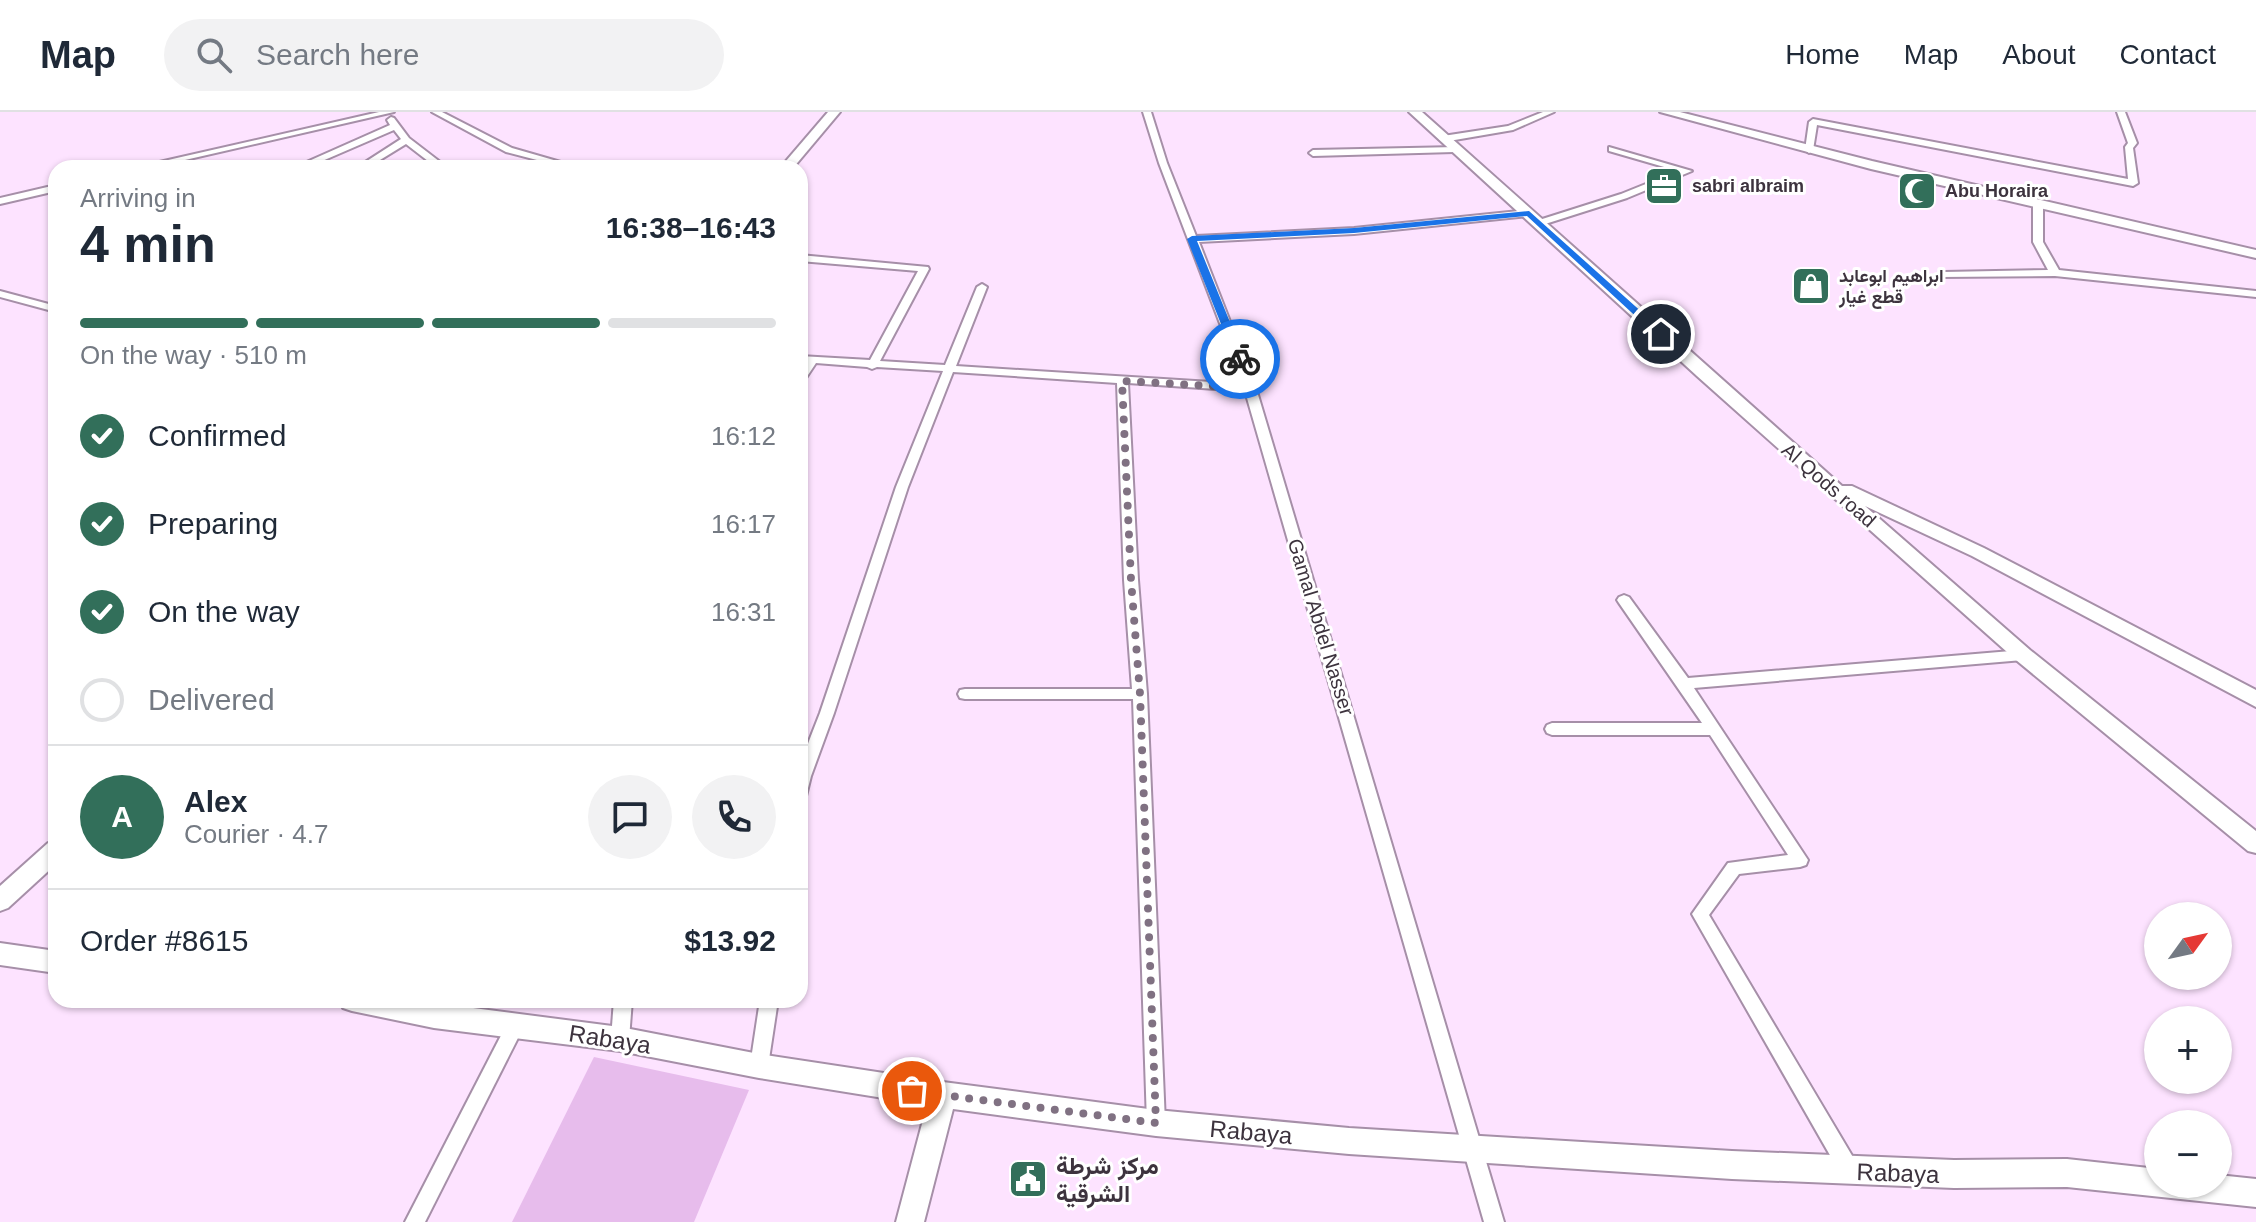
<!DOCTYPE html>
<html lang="en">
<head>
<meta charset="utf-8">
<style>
	body { margin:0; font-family:Helvetica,Vazirmatn,sans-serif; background:#f2f2f3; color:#1f2937; height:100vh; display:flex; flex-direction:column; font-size:30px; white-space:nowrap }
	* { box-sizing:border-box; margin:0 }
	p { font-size:26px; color:#747a83 }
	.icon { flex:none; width:44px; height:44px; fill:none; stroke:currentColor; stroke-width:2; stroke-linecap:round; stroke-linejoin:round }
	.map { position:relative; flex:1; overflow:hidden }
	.sheet { position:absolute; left:48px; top:48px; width:760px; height:848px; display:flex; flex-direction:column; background:#fff; border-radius:24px; box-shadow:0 2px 6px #0004 }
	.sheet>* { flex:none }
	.needle { width:52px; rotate:57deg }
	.controls { position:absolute; left:2144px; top:790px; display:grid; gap:16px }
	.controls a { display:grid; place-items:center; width:88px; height:88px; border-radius:50%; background:#fff; box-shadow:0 2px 6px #0004; font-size:40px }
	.pin { position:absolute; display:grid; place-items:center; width:68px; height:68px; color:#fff; margin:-34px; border:4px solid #fff; border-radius:50%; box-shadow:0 2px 8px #0007 }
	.courier { position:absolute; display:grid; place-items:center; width:80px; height:80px; margin:-40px; border:6px solid #1a73e8; border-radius:50%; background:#fff; color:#222; box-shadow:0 2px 10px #0007 }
	.headline em { font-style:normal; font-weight:700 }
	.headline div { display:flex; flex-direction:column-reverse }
	.headline { display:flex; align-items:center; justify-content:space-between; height:136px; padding:0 32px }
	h1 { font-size:52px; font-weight:700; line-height:60px }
	.bar { display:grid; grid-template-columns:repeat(4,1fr); gap:12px 8px; align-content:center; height:96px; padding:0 32px }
	.bar i { height:10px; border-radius:6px; background:#e0e1e3 }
	.bar .current { background:#326f5a }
	.bar p { grid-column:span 4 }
	.line { display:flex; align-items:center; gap:20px; padding:0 32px; border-top:2px solid #e0e1e3 }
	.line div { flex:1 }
	.round { display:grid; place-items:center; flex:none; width:84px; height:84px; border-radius:42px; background:#f2f2f3 }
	ol { padding:0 32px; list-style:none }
	li { display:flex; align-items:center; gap:24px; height:88px }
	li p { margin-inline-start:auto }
	li .icon { padding:8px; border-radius:50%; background:#326f5a; color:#fff; stroke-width:4 }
	li:last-child { color:#747a83 }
	li i { width:44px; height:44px; border:4px solid #e0e1e3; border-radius:50% }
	header { display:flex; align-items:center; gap:48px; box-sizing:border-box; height:112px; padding:0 40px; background:#fff; border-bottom:2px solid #e0e1e3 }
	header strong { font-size:38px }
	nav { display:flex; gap:44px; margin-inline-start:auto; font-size:28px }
	.search { width:560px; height:72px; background:#f2f2f3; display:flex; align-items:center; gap:20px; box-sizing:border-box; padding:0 28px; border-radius:44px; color:#747a83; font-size:30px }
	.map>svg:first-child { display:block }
	.green { fill:#e7bcec }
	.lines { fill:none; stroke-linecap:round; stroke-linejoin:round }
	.street-casing { stroke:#a68fa8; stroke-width:4 }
	.secondary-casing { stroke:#a68fa8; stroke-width:4 }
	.street { fill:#fff; fill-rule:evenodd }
	.secondary { fill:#fff; fill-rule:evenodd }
	.route { fill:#1a73e8 }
	.done { stroke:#807182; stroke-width:8; stroke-dasharray:0 14.4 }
	.labels { text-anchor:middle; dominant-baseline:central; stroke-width:6; stroke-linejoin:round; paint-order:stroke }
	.far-poi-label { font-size:18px; font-weight:bold; fill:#3d333e; stroke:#fff; text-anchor:start }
	.street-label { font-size:20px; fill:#3d333e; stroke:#fff }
	.near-street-label { font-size:24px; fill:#3d333e; stroke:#fff }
	.near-poi-label { font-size:24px; font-weight:bold; fill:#3d333e; stroke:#fff; text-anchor:start }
</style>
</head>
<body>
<header>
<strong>Map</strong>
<div class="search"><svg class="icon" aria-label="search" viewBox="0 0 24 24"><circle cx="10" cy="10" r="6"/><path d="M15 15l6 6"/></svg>Search here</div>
<nav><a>Home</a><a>Map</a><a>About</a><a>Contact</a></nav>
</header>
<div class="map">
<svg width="2256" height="1110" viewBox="0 0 2256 1110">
	<rect width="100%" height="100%" fill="#fde3ff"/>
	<polygon class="green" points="594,945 749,978 694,1110 512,1110"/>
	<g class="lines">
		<defs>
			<g id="street">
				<polygon points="379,0 394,0 150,56 133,56"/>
				<polygon points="432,0 442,0 512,36 571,53 569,56 558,56 560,54 506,40"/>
				<polygon points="1143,0 1151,0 1167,51 1196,124 1354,116 1529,98 1534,101 1529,104 1354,122 1199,130 1256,276 1504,1110 1484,1110 1245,279 1128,271 1138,468 1147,582 1165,1011 1163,1017 1156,1020 1149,1017 1147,1011 1133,587 965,587 960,586 958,582 960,578 965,577 1132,577 1124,468 1117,271 953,260 908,375 834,601 811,664 805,688 800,690 800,652 820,601 896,375 943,259 877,255 872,257 867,255 816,251 804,269 800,270 800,259 805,251 800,250 800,244 870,248 918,159 800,149 800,143 928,155 929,157 880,249 945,253 977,175 982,172 987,175 956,254 1243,272 1159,51"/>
				<polygon points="1543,0 1554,0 1513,18 1443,30 1439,27 1443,24 1508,14"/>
				<polygon points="2117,0 2125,0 2137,31 2133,36 2138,71 2133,74 1817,13 1813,38 1809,41 1805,38 1809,10 1813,7 2128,67 2125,35 2128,31"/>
				<polygon points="391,5 394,6 409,26 448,56 437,56 406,32 367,56 356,56 401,27 394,18 306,56 293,56 390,13 387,8"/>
				<polygon points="1457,35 1458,37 1454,40 1313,44 1309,41 1313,38"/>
				<polygon points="1609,35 1692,59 1627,86 1542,113 1536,113 1536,109 1621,82 1678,59 1609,39"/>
				<polygon points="56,73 56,79 0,92 0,86"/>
				<polygon points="2038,90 2043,93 2043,130 2059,158 2256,179 2256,185 2055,164 1940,165 1940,161 1944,160 2048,158 2033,130 2033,93"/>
				<polygon points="0,179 56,194 56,200 0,185"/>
				<polygon points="1624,483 1629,485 1688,566 2023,538 2030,543 2023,548 1694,576 1808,748 1806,753 1800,755 1739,762 1709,803 1857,1052 1860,1059 1857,1066 1850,1069 1843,1066 1692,802 1728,751 1788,743 1710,623 1552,623 1547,621 1545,617 1547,613 1552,611 1702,611 1619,491 1617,488 1619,485"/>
				<polygon points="614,888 632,888 629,927 626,933 620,935 614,933 611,927"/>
				<polygon points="760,888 778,888 768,954 765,960 759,963 753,960 750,954"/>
				<polygon points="515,906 521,908 524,914 425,1110 405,1110 509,908"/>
			</g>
			<g id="secondary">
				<polygon points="828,0 840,0 793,56 780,56"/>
				<polygon points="1409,0 1422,0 1842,374 1852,374 1984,436 2256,578 2256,595 1972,444 1865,394 2030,538 2256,719 2256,741 2248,739 2016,548 1697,264"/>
				<polygon points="1660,0 1680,0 1872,49 2256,138 2256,146 1871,57"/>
				<polygon points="56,728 56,752 8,796 0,799 0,774 48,731"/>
				<polygon points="0,831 56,839 56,861 0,853"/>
				<polygon points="340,888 411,888 620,915 759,942 943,970 1156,998 1349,1016 1732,1039 1954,1048 2067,1047 2158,1057 2158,1072 2218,1072 2218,1063 2256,1067 2256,1095 2067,1075 1954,1076 1732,1067 1349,1042 1156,1024 953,997 924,1110 896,1110 927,993 759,966 620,939 434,916 352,899 343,896"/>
			</g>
		</defs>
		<use href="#street" class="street-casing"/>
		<use href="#secondary" class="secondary-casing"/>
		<use href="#street" class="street"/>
		<use href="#secondary" class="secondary"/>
	</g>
	<polygon class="route" points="1529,99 1664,220 1664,224 1657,224 1527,104 1354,121 1197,129 1245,247 1240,250 1235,247 1187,127 1192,124 1354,116"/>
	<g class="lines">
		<polyline class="done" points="912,979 1156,1011 1140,582 1131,468 1122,269 1250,276 1240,247"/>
	</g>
	<defs>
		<symbol id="office-square" viewBox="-11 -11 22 22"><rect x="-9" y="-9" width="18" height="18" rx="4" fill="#326f5a" stroke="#fff"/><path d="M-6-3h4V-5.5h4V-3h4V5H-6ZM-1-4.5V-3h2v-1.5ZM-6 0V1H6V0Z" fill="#fff"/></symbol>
		<symbol id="mosque-square" viewBox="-11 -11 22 22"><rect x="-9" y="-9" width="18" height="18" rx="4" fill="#326f5a" stroke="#fff"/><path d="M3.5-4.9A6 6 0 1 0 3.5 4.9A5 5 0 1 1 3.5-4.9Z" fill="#fff"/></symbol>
		<symbol id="shop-square" viewBox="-11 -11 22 22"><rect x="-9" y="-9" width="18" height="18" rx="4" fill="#326f5a" stroke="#fff"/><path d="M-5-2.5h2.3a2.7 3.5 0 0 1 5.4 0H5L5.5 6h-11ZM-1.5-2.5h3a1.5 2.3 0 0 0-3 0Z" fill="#fff"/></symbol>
		<symbol id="civic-square" viewBox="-11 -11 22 22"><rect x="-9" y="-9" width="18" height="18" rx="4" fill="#326f5a" stroke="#fff"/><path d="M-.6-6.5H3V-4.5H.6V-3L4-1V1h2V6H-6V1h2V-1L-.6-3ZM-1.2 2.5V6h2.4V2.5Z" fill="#fff"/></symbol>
	</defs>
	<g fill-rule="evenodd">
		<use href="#office-square" x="1642" y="52" width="44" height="44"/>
		<use href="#mosque-square" x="1895" y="57" width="44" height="44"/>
		<use href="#shop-square" x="1789" y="152" width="44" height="44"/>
		<use href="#civic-square" x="1006" y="1045" width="44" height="44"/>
	</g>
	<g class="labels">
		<g class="far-poi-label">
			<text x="1692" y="74">sabri albraim</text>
			<text x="1945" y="79">Abu Horaira</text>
			<text x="1839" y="164">ابراهيم ابوعابد<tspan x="1839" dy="21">قطع غيار</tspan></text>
		</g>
		<g class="street-label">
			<text transform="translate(1829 373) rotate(41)">Al Qods road</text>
			<text transform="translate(1321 515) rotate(73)">Gamal Abdel Nasser</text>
		</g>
		<g class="near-street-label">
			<text transform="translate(610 927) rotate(9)">Rabaya</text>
			<text transform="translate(1251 1020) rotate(5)">Rabaya</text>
			<text transform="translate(1898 1061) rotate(2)">Rabaya</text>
		</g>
		<g class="near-poi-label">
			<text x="1056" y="1053">مركز شرطة<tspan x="1056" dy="28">الشرقية</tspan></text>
		</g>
	</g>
</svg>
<div class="controls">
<a><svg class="needle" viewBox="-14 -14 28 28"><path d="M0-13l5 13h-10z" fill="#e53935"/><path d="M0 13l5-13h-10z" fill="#747a83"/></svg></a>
<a>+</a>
<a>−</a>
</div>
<div class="pin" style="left:912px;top:979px;background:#ea580c"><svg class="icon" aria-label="bag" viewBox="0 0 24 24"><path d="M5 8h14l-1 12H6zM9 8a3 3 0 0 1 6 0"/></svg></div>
<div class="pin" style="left:1661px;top:222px;background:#1f2937"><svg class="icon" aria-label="home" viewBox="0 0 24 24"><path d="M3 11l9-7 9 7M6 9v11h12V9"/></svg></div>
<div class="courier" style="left:1240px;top:247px"><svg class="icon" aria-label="bike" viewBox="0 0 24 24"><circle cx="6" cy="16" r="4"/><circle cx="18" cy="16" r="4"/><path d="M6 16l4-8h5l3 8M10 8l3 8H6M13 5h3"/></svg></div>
<section class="sheet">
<div class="headline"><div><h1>4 min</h1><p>Arriving in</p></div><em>16:38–16:43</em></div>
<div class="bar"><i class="current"></i><i class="current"></i><i class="current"></i><i></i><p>On the way · 510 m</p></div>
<ol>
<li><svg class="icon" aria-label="check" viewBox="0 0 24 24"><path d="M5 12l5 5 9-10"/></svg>Confirmed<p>16:12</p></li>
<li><svg class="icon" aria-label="check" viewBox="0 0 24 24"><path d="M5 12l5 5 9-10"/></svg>Preparing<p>16:17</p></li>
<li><svg class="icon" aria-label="check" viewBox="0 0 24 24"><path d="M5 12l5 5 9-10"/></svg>On the way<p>16:31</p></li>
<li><i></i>Delivered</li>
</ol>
<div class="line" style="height:144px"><b class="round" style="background:#326f5a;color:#fff">A</b><div><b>Alex</b><p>Courier · 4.7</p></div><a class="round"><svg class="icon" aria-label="chat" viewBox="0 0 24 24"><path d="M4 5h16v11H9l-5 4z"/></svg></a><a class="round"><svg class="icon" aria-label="phone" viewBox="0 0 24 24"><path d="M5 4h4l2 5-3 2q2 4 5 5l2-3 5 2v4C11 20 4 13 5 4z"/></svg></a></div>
<div class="line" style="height:104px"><div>Order #8615</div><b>$13.92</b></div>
</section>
</div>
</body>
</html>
